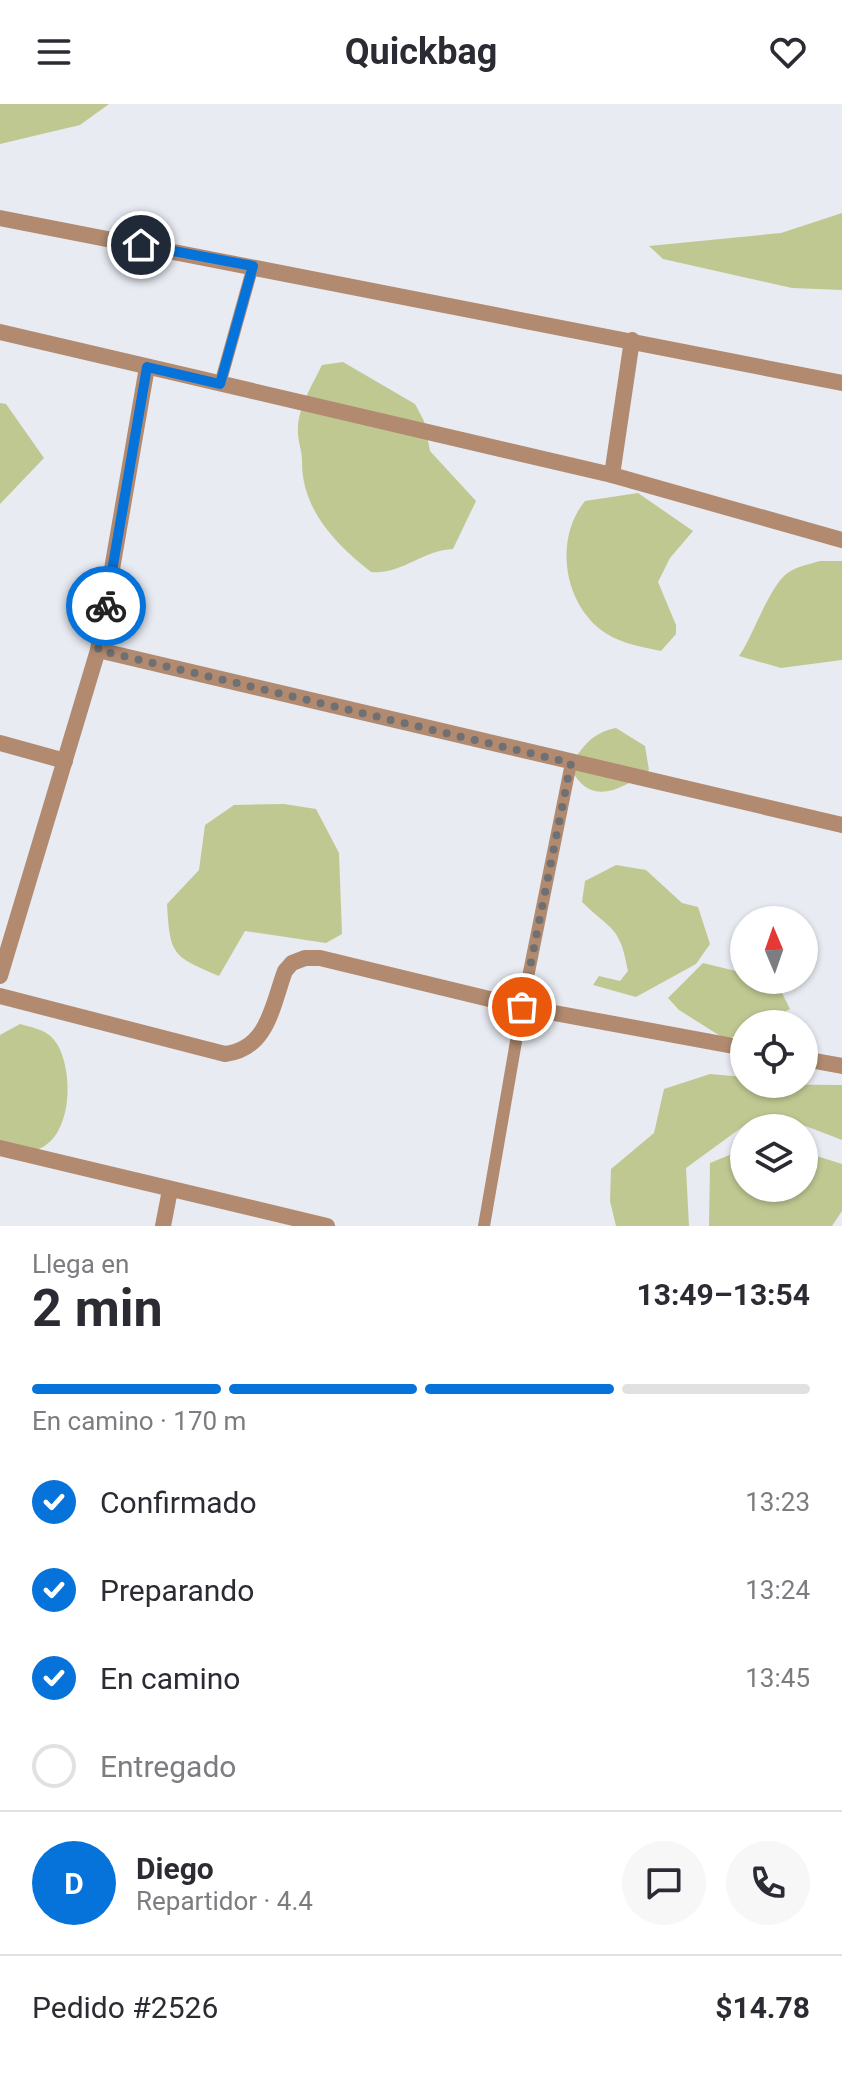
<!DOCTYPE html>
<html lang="es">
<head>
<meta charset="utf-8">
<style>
	body { margin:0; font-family:Roboto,sans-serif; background:#f7f7f7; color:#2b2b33; height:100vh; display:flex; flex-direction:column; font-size:30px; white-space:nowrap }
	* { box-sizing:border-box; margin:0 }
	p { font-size:26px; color:#7c7c81 }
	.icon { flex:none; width:44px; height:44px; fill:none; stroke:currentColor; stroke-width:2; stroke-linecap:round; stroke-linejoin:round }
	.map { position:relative; height:1122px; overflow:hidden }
	.details { display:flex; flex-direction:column; background:#fff; flex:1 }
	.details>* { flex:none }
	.needle { width:52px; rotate:358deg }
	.buttons { position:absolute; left:730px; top:802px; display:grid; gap:16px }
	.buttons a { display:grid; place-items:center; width:88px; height:88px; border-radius:50%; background:#fff; box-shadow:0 2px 6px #0004; font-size:40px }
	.pin { position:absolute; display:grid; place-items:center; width:68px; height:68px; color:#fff; margin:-34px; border:4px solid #fff; border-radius:50%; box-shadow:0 2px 8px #0007 }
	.courier { position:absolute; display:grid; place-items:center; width:80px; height:80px; margin:-40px; border:6px solid #0673db; border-radius:50%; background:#fff; color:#222; box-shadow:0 2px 10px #0007 }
	.headline em { font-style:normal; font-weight:700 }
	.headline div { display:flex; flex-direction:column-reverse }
	.headline { display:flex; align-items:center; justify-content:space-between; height:136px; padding:0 32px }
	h1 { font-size:52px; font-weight:700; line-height:60px }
	.bar { display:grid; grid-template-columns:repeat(4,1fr); gap:12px 8px; align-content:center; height:96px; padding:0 32px }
	.bar i { height:10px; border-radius:6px; background:#e1e1e2 }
	.bar .selected { background:#0673db }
	.bar p { grid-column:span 4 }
	.line { display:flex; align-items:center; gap:20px; padding:0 32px; border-top:2px solid #e1e1e2 }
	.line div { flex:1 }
	.round { display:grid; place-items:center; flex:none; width:84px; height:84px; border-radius:42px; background:#f7f7f7 }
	ol { padding:0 32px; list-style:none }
	li { display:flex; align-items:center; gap:24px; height:88px }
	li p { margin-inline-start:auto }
	li .icon { padding:8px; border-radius:50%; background:#0673db; color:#fff; stroke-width:4 }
	li:last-child { color:#7c7c81 }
	li i { width:44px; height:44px; border:4px solid #e1e1e2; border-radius:50% }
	header { display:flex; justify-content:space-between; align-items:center; height:104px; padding:0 32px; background:#fff; font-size:36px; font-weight:700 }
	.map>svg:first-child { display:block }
	.green { fill:#c0c892 }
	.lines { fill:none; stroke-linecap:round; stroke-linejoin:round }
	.service { stroke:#b18a70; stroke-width:12 }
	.minor { stroke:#b18a70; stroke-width:16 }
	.done { stroke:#6e7074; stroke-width:8; stroke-dasharray:0 14.4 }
	.route { stroke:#0673db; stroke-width:10 }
</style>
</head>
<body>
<header><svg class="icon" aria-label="menu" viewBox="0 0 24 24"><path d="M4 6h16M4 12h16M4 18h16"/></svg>Quickbag<svg class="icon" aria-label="heart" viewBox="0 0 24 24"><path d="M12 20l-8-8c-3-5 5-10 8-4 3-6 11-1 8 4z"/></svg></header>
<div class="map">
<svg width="842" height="1122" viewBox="0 0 842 1122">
	<rect width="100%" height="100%" fill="#e8ebf2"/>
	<g class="green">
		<polygon points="0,0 109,0 80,21 0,40"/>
		<polygon points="842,109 842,186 792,184 663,155 649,142 781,129"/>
		<path d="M343 258 415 300 424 317 430 347 476 397 453 445C423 446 401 471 371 468 334 439 301 404 302 356 302 346 297 335 298 325 298 303 313 280 322 261Z"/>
		<polygon points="0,299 6,300 44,354 0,400"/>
		<path d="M638 389 693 427 670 454 658 478 676 521V530L661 547C642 543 623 540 607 530 564 503 553 436 585 397Z"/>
		<path d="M820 457H842V556L781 564 739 552C754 531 769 481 789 468 798 462 810 460 820 457Z"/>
		<path d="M616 624 645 642 649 666C622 685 591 704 571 665L563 669C582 648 586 630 616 624Z"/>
		<path d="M284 700 316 705 339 749 342 830 326 839 245 827 219 872C172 852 170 851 167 800L199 766 205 721 234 701Z"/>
		<path d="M616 761 646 766 682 799 698 803 710 840 696 860 636 893 593 881 599 872 620 877 628 867C620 822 612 827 582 798L585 777Z"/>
		<polygon points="703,859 744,869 744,876 764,876 778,881 790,905 762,920 744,920 744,930 725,935 679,906 668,894"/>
		<path d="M20 920C34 924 49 926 57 940 73 966 73 1026 43 1043 34 1048 17 1048 6 1051L0 1046V931Z"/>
		<polygon points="710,970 744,973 744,980 842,981 842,1036 790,1016 745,1021 686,1064 689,1122 616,1122 610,1097 611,1065 654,1029 664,985"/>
		<polygon points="744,1045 744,1084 804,1084 804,1048 842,1060 842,1107 832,1122 709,1122 710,1059"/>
	</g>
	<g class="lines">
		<g class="service">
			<polyline points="220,280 253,162"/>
			<polyline points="484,1122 522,903 571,659"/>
		</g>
		<g class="minor">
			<polyline points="0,114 842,279"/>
			<polyline points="0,228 612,371 842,436"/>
			<polyline points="612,371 632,236"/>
			<polyline points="98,546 842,721"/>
			<polyline points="0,639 65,657"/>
			<polyline points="0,872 98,546 147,263"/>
			<path d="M0 892 225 950C268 945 272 902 285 867L292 859 305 854H320L522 903 744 944"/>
			<polyline points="804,955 842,962"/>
			<polyline points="0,1044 327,1122"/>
			<polyline points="163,1122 170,1086"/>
		</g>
	</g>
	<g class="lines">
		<polyline class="done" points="106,502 98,546 571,659 522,903"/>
		<polyline class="route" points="106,502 147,263 220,280 253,162 141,141"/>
	</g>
</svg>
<div class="buttons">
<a><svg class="needle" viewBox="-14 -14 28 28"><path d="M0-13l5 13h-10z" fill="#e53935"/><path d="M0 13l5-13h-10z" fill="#7c7c81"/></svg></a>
<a><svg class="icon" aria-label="locate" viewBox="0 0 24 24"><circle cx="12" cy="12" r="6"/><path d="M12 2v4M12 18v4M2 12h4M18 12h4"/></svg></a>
<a><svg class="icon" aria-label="layers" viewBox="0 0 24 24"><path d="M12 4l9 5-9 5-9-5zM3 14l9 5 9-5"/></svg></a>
</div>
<div class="pin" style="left:522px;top:903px;background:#ea580c"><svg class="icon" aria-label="bag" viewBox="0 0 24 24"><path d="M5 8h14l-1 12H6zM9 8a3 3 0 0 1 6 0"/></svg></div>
<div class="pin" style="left:141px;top:141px;background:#1f2937"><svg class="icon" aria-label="home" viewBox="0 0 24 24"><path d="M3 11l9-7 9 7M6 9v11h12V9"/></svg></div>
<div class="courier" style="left:106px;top:502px"><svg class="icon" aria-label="bike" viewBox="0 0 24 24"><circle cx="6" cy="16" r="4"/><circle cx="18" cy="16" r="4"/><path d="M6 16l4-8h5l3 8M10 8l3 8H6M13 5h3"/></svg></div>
</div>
<section class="details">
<div class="headline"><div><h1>2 min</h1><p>Llega en</p></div><em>13:49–13:54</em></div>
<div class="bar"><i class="selected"></i><i class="selected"></i><i class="selected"></i><i></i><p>En camino · 170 m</p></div>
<ol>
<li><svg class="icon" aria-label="check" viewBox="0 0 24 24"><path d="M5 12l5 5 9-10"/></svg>Confirmado<p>13:23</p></li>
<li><svg class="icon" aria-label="check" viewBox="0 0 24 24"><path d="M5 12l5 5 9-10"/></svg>Preparando<p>13:24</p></li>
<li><svg class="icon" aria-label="check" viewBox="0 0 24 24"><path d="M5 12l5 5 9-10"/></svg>En camino<p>13:45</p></li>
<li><i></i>Entregado</li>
</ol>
<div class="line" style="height:144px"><b class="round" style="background:#0673db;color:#fff">D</b><div><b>Diego</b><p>Repartidor · 4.4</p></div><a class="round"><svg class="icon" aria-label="chat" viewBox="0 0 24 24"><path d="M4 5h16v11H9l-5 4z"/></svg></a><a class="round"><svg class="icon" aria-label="phone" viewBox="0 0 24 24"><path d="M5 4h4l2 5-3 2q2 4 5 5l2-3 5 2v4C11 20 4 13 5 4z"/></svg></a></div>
<div class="line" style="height:104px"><div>Pedido #2526</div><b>$14.78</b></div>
</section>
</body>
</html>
